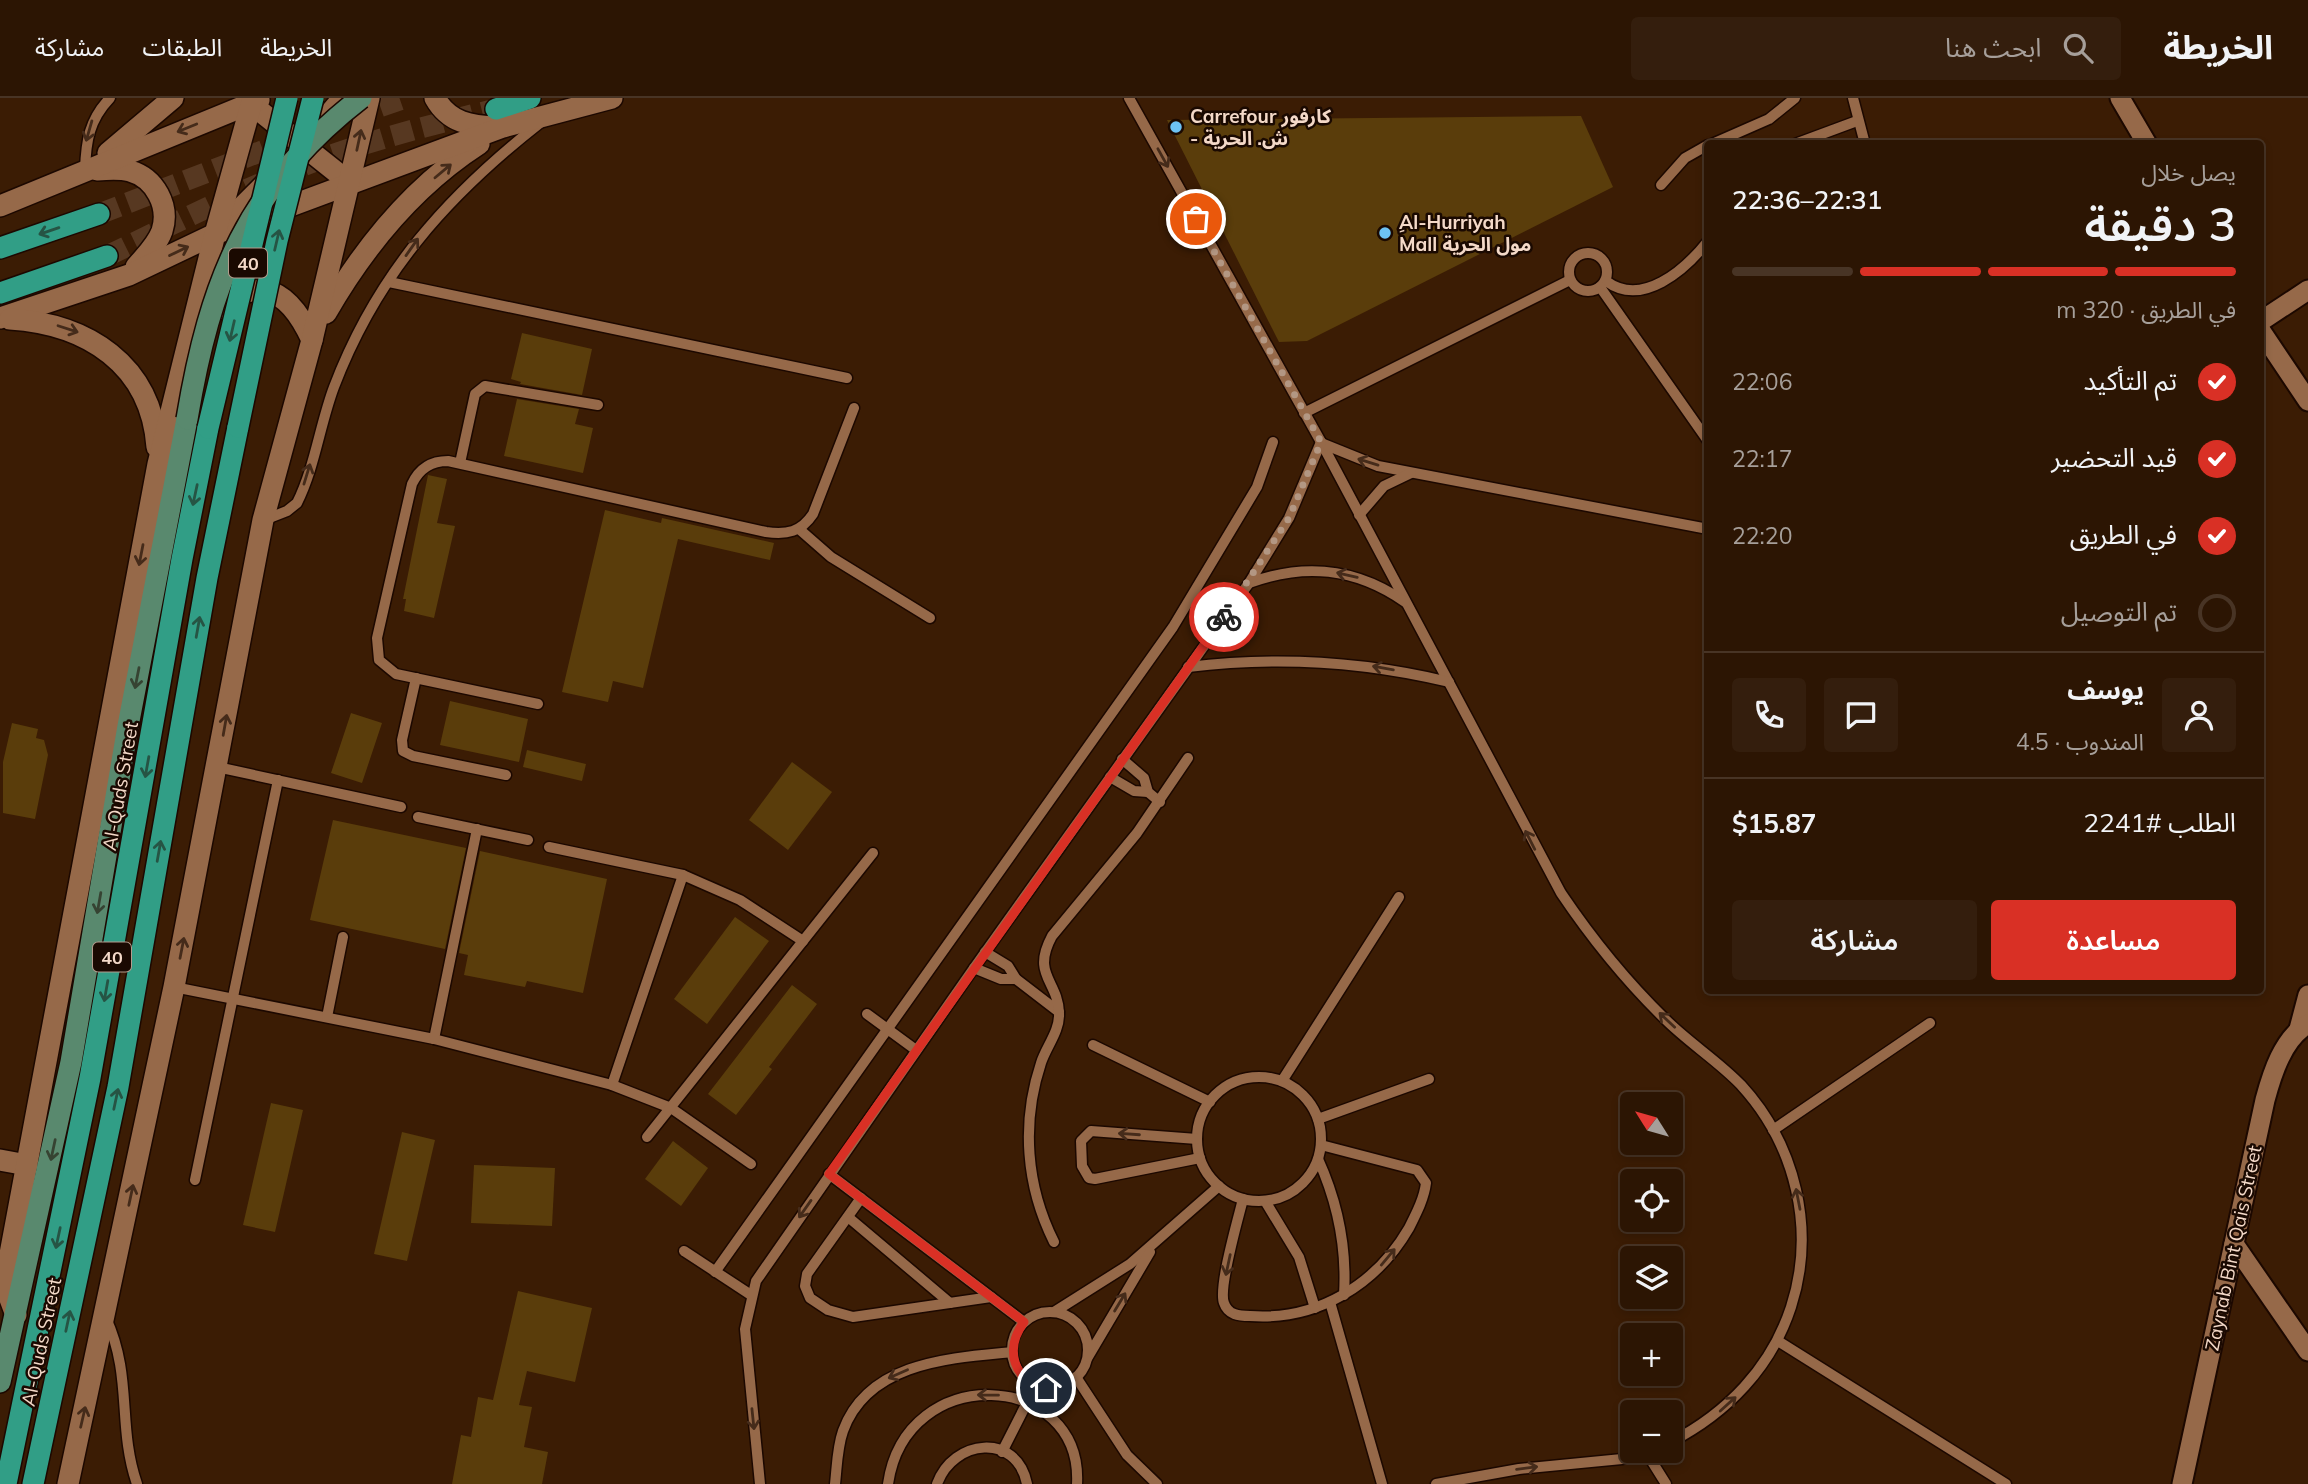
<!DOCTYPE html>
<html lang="ar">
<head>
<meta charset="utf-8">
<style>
	body { margin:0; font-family:Mulish,"Noto Sans Arabic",sans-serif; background:#341e0d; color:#f1f3f6; direction:rtl; height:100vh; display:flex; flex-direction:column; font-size:26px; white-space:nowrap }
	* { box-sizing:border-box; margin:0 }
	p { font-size:23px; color:#a69f9a }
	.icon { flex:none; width:38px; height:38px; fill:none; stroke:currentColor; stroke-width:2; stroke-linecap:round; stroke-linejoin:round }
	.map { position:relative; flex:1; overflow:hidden; direction:ltr }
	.details { position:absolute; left:1704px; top:42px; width:560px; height:854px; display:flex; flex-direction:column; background:#2c1503; border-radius:7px; box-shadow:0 4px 10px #0003,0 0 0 2px #483425; direction:rtl }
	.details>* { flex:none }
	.needle { width:46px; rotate:307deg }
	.buttons { position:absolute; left:1620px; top:994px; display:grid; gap:14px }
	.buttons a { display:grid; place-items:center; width:63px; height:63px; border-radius:7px; background:#2c1503; box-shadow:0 4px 10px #0003,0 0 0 2px #483425; font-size:35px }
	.pin { position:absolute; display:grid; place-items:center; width:60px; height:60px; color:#fff; margin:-30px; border:4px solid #fff; border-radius:50%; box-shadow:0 2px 7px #0007 }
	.courier { position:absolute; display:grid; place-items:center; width:70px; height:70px; margin:-35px; border:5px solid #d93025; border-radius:50%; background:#fff; color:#222; box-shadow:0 2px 9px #0007 }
	.summary em { font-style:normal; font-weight:600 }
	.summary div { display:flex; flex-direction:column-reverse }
	.summary { display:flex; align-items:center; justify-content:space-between; height:119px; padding:0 28px }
	h1 { font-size:46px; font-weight:600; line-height:52px }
	.bar { display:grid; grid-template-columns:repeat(4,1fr); gap:10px 7px; align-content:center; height:84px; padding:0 28px }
	.bar i { height:9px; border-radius:5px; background:#483425 }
	.bar .selected { background:#d93025 }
	.bar p { grid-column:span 4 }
	.line { display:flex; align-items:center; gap:18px; padding:0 28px; border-top:2px solid #483425 }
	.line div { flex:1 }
	.round { display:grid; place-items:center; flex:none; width:74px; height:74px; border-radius:7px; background:#341e0d }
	ol { padding:0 28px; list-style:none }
	li { display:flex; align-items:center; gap:21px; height:77px }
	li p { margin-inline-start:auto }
	li .icon { padding:7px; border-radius:50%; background:#d93025; color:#fff; stroke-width:4 }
	li:last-child { color:#a69f9a }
	li i { width:38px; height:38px; border:4px solid #483425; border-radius:50% }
	.button { display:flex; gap:14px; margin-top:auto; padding:14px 28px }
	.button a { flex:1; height:80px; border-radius:7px; background:#d93025; color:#fff; font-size:28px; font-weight:600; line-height:80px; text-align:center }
	.button a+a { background:#341e0d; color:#f1f3f6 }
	header { display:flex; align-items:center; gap:42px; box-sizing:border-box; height:98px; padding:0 35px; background:#2c1503; border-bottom:2px solid #483425 }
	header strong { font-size:33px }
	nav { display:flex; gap:38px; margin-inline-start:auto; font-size:24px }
	.search { width:490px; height:63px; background:#341e0d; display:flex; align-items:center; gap:18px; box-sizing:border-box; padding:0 24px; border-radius:7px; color:#a69f9a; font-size:26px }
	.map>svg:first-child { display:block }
	.building { fill:#5a3d0b }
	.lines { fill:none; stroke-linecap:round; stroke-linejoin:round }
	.highway-tunnel { stroke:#573821; stroke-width:21; stroke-dasharray:21 10; stroke-linecap:butt }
	.lane-casing { stroke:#1c0800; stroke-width:13 }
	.street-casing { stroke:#1c0800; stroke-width:23 }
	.secondary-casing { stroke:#1c0800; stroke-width:24 }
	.primary-casing { stroke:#1c0800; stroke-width:24 }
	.highway-casing { stroke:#1c0800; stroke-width:24 }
	.lane { stroke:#966949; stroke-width:10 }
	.street { stroke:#966949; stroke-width:19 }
	.secondary { stroke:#966949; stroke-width:21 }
	.primary { stroke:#59896e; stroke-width:21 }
	.highway { stroke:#319e86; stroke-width:21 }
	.primary-bridge-casing { stroke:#1c0800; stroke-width:24; stroke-linecap:butt }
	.highway-bridge-casing { stroke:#1c0800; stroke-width:24; stroke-linecap:butt }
	.primary-bridge { stroke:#59896e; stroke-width:21 }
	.highway-bridge { stroke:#319e86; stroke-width:21 }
	.oneway { stroke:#452b1a }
	.oneway2 { stroke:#265444 }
	.oneway3 { stroke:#364332 }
	.done { stroke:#b39783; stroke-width:7; stroke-dasharray:0 12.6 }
	.route { stroke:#d93025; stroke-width:9 }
	.poi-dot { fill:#6dc2f3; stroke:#1a0901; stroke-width:2.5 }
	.labels { text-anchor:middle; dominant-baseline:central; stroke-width:5; stroke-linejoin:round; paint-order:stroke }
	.shield { fill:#1a0901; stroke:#b39b8c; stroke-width:2 }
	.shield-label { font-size:18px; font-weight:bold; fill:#f4d9c8 }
	.poi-label { font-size:19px; font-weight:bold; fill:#f4d9c8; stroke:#1a0901; text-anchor:start }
	.street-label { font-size:19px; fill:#f4d9c8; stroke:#1a0901 }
</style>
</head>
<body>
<header>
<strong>الخريطة</strong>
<div class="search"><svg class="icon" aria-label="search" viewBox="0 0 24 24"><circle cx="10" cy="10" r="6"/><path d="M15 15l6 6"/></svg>ابحث هنا</div>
<nav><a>الخريطة</a><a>الطبقات</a><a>مشاركة</a></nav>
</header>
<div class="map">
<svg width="2308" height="1386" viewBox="0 0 2308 1386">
	<rect width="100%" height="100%" fill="#3b1c04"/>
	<g class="building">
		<polygon points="1581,18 1613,89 1307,243 1279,244 1167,22"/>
		<polygon points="522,235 592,251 582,297 520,286 521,284 511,281"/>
		<polygon points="517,301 579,311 575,326 593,330 583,375 504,358"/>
		<polygon points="428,377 447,381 437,425 455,428 434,520 404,513 406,501 403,501"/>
		<polygon points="605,412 661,425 662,420 774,445 770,462 678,441 643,590 613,583 608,604 562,594"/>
		<polygon points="450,603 528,621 519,664 440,647"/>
		<polygon points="351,615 382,625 362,685 331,675"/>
		<polygon points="12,625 38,631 36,640 44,642 48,657 35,721 3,715 3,664"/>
		<polygon points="527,652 586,666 582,683 523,669"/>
		<polygon points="792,664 832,694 788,752 749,722"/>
		<polygon points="333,722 466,750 445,851 310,822"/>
		<polygon points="480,753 607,781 583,895 527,883 525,889 464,877 468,857 459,855"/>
		<polygon points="735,819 769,843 707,926 674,901"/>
		<polygon points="792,887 817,906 769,969 772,971 736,1017 708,996"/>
		<polygon points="271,1005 303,1012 275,1134 243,1127"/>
		<polygon points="402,1034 435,1042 407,1163 374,1156"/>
		<polygon points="673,1043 708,1070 681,1108 645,1081"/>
		<polygon points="474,1067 555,1070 552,1128 471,1125"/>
		<polygon points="518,1193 592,1210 575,1284 527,1273 519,1307 532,1309 524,1349 548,1354 542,1386 452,1386 461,1337 471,1339 478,1299 493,1302"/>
	</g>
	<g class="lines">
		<g class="highway-tunnel">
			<polyline points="351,19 405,0"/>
			<polyline points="99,116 288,43"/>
			<path d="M107 158C179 123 251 87 326 59 382 39 439 25 496 11"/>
		</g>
		<defs>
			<g id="lane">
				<path d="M1129 0 1321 344 1561 795C1592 841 1625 882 1665 921 1689 945 1718 963 1741 987 1796 1047 1816 1132 1791 1209 1771 1270 1727 1315 1671 1344"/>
				<polyline points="1853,0 1865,46"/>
				<polyline points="1712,46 1769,21 1795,0"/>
				<polyline points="1795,46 1857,23"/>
				<path d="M85 72C86 43 89 22 110 0"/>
				<polyline points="1661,87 1685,60 1708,47"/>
				<circle cx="1588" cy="174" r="19"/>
				<path d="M1606 183C1642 210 1685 172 1708 143"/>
				<polyline points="389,184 847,280"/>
				<polyline points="1600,189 1708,343"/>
				<polyline points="1304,315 1570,182"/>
				<polyline points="1321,345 1378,368 1708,431"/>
				<polyline points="460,365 475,296 485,288 598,307"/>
				<polyline points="1359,417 1384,388 1411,375"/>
				<path d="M264 422 287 413 297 405C315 369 320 326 334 289 377 176 447 98 540 25"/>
				<polyline points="799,431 831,459 930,520"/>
				<path d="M1249 485C1304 465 1355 469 1405 504"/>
				<path d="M1188 569C1278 558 1362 563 1449 584"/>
				<polyline points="416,580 402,642 403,653 413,658 506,677"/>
				<path d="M538 606 396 576 379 562 377 540 412 386C419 371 430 363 448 363L766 434C787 437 801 434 813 416L854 310"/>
				<polyline points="1122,661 1144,680 1148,694 1160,704"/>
				<polyline points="217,669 401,709"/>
				<polyline points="1110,679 1134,693 1148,694"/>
				<polyline points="418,719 528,742"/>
				<polyline points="549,749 683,777 740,802 803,843"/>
				<polyline points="985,854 1008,868 1016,881 1059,914"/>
				<polyline points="974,870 1001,881 1016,881"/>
				<polyline points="174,889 434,941 612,987 671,1010 751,1066"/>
				<polyline points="867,916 916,952"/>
				<polyline points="327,919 343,839"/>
				<polyline points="434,941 477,731"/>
				<polyline points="1093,947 1210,1004"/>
				<circle cx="1259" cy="1041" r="62"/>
				<polyline points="1282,983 1399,799"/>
				<polyline points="612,987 683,777"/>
				<polyline points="1318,1021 1429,981"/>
				<polyline points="1773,1032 1930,925"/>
				<polyline points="647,1039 873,755"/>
				<polyline points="1197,1041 1091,1033 1081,1043 1082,1068 1089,1080 1095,1081 1200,1060"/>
				<path d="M1318 1061C1338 1105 1347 1148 1344 1197"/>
				<polyline points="829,1076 1024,1224"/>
				<polyline points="195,1082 278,682"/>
				<polyline points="861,1100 807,1176 805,1188 810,1200 828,1212 853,1219 991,1199"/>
				<path d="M1243 1101C1238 1121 1218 1190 1224 1205 1228 1217 1239 1218 1250 1218 1317 1223 1376 1187 1409 1130 1416 1116 1424 1101 1426 1085L1417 1072 1321 1047"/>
				<polyline points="1265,1103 1299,1159 1315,1210"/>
				<polyline points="848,1119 950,1205"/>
				<path d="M1054 1144C1026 1088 1021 1025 1041 965 1046 949 1060 933 1059 915 1058 882 1031 877 1052 838L1137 735 1188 660"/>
				<polyline points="684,1153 751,1197"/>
				<polyline points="715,1174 1173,529 1257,389 1273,344"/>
				<polyline points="1330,1204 1382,1386"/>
				<polyline points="1054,1214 1130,1166 1219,1088"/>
				<circle cx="1050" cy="1252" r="38"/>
				<path d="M106 1220C133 1279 117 1328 137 1386"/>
				<polyline points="1778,1243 2006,1386"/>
				<polyline points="1088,1259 1150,1154"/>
				<polyline points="1076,1279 1127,1357 1157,1386"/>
				<polyline points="1002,1354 1036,1287"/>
				<polyline points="1646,1354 1666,1386"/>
				<polyline points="760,1386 745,1231 756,1183 974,870 1249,485 1289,420 1321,344"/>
				<path d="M835 1386C837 1369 837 1350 843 1333 868 1264 950 1260 1012 1254"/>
				<path d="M888 1386C906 1262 1083 1273 1077 1386"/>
				<path d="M937 1386C953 1341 1017 1334 1027 1386"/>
				<polyline points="1436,1386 1519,1371 1622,1361 1650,1353"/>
			</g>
			<g id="street">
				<polyline points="2120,0 2147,46"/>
				<polyline points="2261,223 2308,192"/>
				<polyline points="2261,233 2308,303"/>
				<polyline points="2299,931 2308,897"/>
				<polyline points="2234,1146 2308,1253"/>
				<path d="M2182 1386 2265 1002C2272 976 2283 940 2308 926"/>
			</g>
			<g id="secondary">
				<path d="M435 0C449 25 471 28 497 29"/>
				<polyline points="251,6 350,85"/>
				<polyline points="319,28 343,0"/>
				<polyline points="108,55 173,0"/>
				<path d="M97 72C108 71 120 70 130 73 155 80 170 108 162 133 157 147 145 158 136 169"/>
				<polyline points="0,108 259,2"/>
				<polyline points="222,129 271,80"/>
				<path d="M326 215C364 149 414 88 479 46"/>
				<polyline points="0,220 129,177 215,136 503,29 612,0"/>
				<path d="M10 221C87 226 151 266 157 349"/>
				<path d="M205 221C252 177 285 183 312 242"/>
				<polyline points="0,1062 27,1067"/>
				<polyline points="16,1217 7,1193 7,1172 158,366 215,136 253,0"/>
				<polyline points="68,1386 174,889 263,422 312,242 369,0"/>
			</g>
			<polyline id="primary" points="0,1284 71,964 128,628 187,321"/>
			<g id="highway">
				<polyline points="496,11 530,0"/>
				<polyline points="0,150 99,116"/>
				<polyline points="0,195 107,158"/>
				<polyline points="6,1386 90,980 182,461 208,330"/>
				<polyline points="33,1386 118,989 207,480 238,329"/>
			</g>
		</defs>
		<use href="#lane" class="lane-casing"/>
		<use href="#street" class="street-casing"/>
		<use href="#secondary" class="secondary-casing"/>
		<use href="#primary" class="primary-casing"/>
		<use href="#highway" class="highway-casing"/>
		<use href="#lane" class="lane"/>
		<use href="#street" class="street"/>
		<use href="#secondary" class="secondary"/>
		<use href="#primary" class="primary"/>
		<use href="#highway" class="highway"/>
		<defs>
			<path id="primary-bridge" d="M187 321C210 183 247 88 361 0"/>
			<g id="highway-bridge">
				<polyline points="238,329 277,143 313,0"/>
				<polyline points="208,330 287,0"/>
			</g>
		</defs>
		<use href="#primary-bridge" class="primary-bridge-casing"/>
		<use href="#highway-bridge" class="highway-bridge-casing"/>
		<use href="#primary-bridge" class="primary-bridge"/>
		<use href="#highway-bridge" class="highway-bridge"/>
	</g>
	<defs><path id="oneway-shaft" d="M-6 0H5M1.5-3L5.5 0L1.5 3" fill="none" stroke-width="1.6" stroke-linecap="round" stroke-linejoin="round" transform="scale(1.75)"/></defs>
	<g class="oneway">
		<use href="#oneway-shaft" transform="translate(187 30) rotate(158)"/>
		<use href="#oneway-shaft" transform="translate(89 33) rotate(106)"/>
		<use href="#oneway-shaft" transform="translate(359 42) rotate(-78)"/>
		<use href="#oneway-shaft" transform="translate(1163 60) rotate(61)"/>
		<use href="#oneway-shaft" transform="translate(443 73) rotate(-40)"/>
		<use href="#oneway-shaft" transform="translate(412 149) rotate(-55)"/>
		<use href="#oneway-shaft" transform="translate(179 153) rotate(-26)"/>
		<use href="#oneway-shaft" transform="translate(68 231) rotate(18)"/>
		<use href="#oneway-shaft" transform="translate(1368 364) rotate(-163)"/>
		<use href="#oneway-shaft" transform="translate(307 376) rotate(-73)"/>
		<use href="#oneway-shaft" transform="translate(141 457) rotate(101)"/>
		<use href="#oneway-shaft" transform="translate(1347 477) rotate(-167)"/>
		<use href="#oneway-shaft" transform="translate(1383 570) rotate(-170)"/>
		<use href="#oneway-shaft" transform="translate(225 627) rotate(-80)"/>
		<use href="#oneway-shaft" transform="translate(1530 742) rotate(-117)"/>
		<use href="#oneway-shaft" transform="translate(182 850) rotate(-79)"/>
		<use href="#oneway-shaft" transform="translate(1667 922) rotate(-137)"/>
		<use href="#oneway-shaft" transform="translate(1129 1036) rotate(-176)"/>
		<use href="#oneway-shaft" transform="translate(131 1097) rotate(-78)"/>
		<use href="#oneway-shaft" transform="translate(1798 1101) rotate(-101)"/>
		<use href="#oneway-shaft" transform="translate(805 1111) rotate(125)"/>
		<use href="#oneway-shaft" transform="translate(1388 1159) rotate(-50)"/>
		<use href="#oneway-shaft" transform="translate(1228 1167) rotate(102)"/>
		<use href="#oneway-shaft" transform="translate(1120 1204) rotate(-59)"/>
		<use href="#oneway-shaft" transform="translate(898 1276) rotate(156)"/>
		<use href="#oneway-shaft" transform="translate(988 1297) rotate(-179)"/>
		<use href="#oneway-shaft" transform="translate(1728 1306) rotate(-42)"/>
		<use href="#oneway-shaft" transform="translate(83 1319) rotate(-77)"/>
		<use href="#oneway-shaft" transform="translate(753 1321) rotate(84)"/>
		<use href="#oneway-shaft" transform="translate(1527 1370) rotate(-7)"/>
	</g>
	<g class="oneway2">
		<use href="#oneway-shaft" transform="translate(49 133) rotate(161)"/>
		<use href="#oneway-shaft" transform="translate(277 142) rotate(-77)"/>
		<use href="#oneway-shaft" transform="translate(232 233) rotate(103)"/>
		<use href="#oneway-shaft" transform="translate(195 397) rotate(102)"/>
		<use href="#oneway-shaft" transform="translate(198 529) rotate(-80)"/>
		<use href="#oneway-shaft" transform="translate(147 669) rotate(100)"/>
		<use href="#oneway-shaft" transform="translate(159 753) rotate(-80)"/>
		<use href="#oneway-shaft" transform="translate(106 893) rotate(100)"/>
		<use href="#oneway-shaft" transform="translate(116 1001) rotate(-78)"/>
		<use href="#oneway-shaft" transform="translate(58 1140) rotate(102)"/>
		<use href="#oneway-shaft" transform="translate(68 1223) rotate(-78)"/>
	</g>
	<g class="oneway3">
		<use href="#oneway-shaft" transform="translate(137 580) rotate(101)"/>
		<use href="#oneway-shaft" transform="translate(99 805) rotate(100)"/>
		<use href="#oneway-shaft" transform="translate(53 1052) rotate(102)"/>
	</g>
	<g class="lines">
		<polyline class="done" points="1196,121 1321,344 1289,420 1224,519"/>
		<path class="route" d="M1046 1290C1013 1283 1004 1251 1024 1224L829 1076 1224 519"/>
	</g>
	<g class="poi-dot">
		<circle cx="1176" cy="29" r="7"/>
		<circle cx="1385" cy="135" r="7"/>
	</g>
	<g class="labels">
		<g class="shield">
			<rect x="229" y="150.5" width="38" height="29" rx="5"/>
			<rect x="93" y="844.5" width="38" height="29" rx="5"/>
		</g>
		<g class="shield-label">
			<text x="248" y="165">40</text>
			<text x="112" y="859">40</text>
		</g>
		<g class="poi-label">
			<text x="1190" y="18">Carrefour كارفور<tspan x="1190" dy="22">- ش. الحرية</tspan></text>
			<text x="1399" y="124">ِAl-Hurriyah<tspan x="1399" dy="22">Mall مول الحرية</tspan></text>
		</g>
		<g class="street-label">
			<text transform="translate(120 688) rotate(-80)">Al-Quds Street</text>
			<text transform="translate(2233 1150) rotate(-78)">Zaynab Bint Qais Street</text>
			<text transform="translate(41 1244) rotate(-78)">Al-Quds Street</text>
		</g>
	</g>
</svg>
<div class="buttons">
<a><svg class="needle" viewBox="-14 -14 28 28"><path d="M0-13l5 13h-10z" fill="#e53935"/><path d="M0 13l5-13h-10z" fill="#a69f9a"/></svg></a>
<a><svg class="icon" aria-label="locate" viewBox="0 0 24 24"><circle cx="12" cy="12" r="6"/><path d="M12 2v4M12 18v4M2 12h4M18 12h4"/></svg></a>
<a><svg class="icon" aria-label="layers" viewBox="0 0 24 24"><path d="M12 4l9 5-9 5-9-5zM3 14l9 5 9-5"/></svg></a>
<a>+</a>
<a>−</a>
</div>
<div class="pin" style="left:1196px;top:121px;background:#ea580c"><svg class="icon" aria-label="bag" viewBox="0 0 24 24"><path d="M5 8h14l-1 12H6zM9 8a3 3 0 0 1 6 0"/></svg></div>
<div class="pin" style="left:1046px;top:1290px;background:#1f2937"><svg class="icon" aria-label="home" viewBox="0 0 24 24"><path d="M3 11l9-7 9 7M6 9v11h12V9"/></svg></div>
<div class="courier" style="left:1224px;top:519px"><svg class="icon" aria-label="bike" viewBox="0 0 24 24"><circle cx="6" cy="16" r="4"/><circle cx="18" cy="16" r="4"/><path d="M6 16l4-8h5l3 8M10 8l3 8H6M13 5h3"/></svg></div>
<section class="details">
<div class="summary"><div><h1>3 دقيقة</h1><p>يصل خلال</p></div><em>22:31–22:36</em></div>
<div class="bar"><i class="selected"></i><i class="selected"></i><i class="selected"></i><i></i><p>في الطريق · 320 m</p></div>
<ol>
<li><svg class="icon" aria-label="check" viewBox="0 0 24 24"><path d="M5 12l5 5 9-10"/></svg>تم التأكيد<p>22:06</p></li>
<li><svg class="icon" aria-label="check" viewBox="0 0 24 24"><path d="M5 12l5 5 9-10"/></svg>قيد التحضير<p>22:17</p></li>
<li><svg class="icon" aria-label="check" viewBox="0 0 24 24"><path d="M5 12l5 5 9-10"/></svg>في الطريق<p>22:20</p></li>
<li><i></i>تم التوصيل</li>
</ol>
<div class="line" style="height:126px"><a class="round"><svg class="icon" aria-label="person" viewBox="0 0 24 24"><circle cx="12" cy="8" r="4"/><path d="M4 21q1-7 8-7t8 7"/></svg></a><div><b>يوسف</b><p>المندوب · 4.5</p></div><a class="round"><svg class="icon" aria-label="chat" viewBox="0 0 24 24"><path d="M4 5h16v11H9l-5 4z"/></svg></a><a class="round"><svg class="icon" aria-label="phone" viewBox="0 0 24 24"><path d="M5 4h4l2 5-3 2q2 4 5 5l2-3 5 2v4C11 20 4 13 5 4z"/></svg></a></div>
<div class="line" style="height:91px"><div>الطلب #2241</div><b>$15.87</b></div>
<div class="button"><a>مساعدة</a><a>مشاركة</a></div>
</section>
</div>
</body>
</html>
